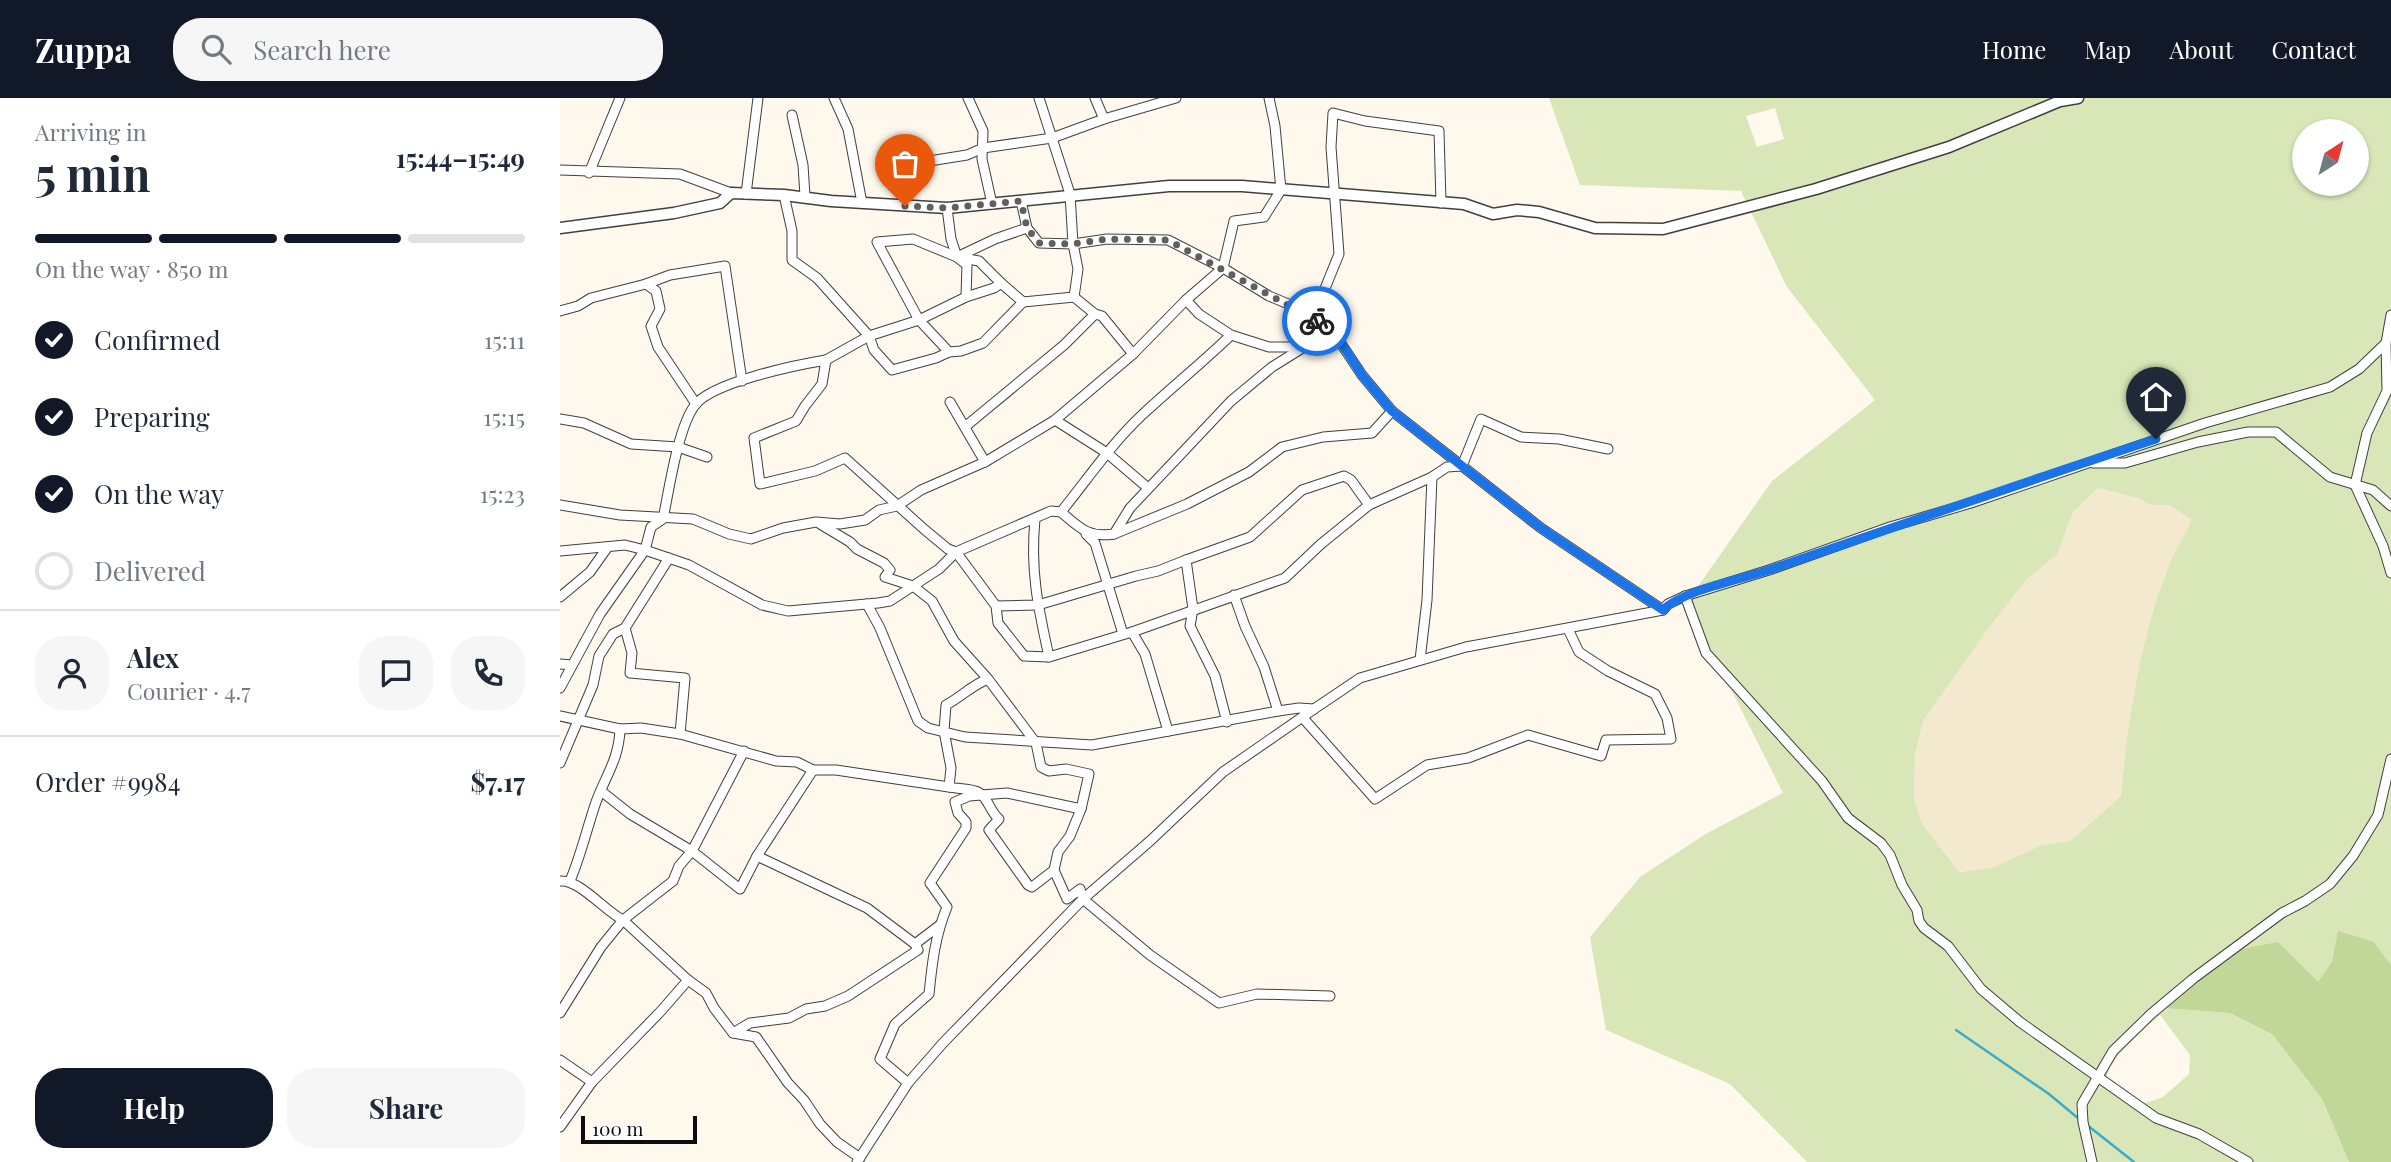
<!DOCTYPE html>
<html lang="en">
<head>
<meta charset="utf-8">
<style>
	body { margin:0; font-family:"Playfair Display",serif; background:#f6f6f7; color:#1f2937; height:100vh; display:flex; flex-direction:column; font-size:26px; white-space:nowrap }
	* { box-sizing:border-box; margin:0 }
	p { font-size:23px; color:#747a83 }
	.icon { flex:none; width:38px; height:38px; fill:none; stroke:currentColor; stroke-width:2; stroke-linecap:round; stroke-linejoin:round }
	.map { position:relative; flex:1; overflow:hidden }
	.details { display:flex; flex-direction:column; background:#fff; width:560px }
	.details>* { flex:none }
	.needle { width:46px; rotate:36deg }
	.tools { position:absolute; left:1732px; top:21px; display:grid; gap:14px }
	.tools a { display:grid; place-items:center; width:77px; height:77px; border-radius:50%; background:#fff; box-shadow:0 2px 5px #0004; font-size:35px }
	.scale { position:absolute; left:21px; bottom:18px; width:116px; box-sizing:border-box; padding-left:7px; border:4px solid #0d0d0d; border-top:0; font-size:19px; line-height:24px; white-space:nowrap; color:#0d0d0d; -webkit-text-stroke:5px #fff; paint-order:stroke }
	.pin { position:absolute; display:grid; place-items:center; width:60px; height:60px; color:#fff; margin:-72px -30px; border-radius:50% 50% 50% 0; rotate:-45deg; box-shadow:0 0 7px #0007 }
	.pin .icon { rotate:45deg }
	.courier { position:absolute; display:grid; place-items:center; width:70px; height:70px; margin:-35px; border:5px solid #1a73e8; border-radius:50%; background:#fff; color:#222; box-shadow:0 2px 9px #0007 }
	.headline em { font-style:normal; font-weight:700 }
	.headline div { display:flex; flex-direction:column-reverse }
	.headline { display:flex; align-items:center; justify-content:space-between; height:119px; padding:0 35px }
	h1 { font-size:46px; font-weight:700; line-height:52px }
	.bar { display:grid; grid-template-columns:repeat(4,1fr); gap:10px 7px; align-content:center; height:84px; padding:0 35px }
	.bar i { height:9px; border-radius:5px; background:#e0e1e3 }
	.bar .selected { background:#111827 }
	.bar p { grid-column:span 4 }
	.line { display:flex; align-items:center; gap:18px; padding:0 35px; border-top:2px solid #e0e1e3 }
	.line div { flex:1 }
	.round { display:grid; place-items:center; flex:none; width:74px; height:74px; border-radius:28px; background:#f6f6f7 }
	ol { padding:0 35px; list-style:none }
	li { display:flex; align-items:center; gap:21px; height:77px }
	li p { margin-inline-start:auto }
	li .icon { padding:7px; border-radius:50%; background:#111827; color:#fff; stroke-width:4 }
	li:last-child { color:#747a83 }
	li i { width:38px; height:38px; border:4px solid #e0e1e3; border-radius:50% }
	.action { display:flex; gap:14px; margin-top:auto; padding:14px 35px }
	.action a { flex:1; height:80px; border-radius:28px; background:#111827; color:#fff; font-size:28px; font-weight:700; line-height:80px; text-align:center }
	.action a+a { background:#f6f6f7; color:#1f2937 }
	header { display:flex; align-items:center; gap:42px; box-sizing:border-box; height:98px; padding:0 35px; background:#111827; color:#fff }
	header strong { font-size:33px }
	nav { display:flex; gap:38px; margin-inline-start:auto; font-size:24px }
	.search { width:490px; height:63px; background:#f6f6f7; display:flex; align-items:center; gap:18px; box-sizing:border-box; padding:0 24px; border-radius:28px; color:#747a83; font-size:26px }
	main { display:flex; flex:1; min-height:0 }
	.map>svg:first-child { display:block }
	.farmland { fill:#f3e9ce }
	.green { fill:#d9e7b8; fill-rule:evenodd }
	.forest { fill:#c0d798 }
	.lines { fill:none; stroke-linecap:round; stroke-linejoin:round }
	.stream { stroke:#3daac8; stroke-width:2.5 }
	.minor-casing { stroke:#404040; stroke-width:11 }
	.tertiary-casing { stroke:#404040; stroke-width:13 }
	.minor { stroke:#fff; stroke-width:9 }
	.tertiary { stroke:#fff; stroke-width:10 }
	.done { stroke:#615f5b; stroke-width:7; stroke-dasharray:0 12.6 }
	.route { stroke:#1a73e8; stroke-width:9 }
</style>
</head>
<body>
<header>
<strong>Zuppa</strong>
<div class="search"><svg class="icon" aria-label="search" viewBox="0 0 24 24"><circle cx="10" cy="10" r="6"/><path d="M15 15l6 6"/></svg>Search here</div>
<nav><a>Home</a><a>Map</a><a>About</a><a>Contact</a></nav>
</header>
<main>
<section class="details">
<div class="headline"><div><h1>5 min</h1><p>Arriving in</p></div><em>15:44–15:49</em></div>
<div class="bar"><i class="selected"></i><i class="selected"></i><i class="selected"></i><i></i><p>On the way · 850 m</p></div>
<ol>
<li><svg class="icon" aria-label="check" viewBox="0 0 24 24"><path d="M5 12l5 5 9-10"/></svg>Confirmed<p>15:11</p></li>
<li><svg class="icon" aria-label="check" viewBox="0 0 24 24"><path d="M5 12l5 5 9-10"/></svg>Preparing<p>15:15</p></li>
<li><svg class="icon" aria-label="check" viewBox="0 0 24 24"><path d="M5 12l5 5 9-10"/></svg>On the way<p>15:23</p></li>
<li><i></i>Delivered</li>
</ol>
<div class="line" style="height:126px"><a class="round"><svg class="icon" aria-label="person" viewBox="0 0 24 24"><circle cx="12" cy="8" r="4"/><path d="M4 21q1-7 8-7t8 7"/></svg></a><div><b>Alex</b><p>Courier · 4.7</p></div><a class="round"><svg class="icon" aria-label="chat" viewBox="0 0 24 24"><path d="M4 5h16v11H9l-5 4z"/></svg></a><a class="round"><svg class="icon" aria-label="phone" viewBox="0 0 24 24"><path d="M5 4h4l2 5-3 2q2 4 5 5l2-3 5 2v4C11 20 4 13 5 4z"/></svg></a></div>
<div class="line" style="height:91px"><div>Order #9984</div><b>$7.17</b></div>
<div class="action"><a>Help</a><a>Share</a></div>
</section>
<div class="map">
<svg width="1831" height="1064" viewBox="0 0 1831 1064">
	<rect width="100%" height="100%" fill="#fef8ed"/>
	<polygon class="farmland" points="1538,390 1579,400 1591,407 1610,407 1633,422 1606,475 1564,665 1561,698 1510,743 1482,747 1431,770 1398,774 1362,727 1354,701 1355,657 1363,623 1428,531 1467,481 1497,457 1513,414"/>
	<path class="green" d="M989 0H1831V867L1814 844 1772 864 1758 885 1642 882 1604 910 1670 915 1712 936 1762 1001 1789 1064H1247L1170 986 1046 932 1030 839 1080 779 1144 737 1223 695 1127 504 1212 383 1315 302 1227 189 1181 93 1020 87ZM1215 10 1224 41 1197 49 1186 18ZM1745 33H1797V86H1745ZM1538 390 1578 400 1591 407H1610L1632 422C1624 440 1612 457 1606 476 1580 543 1567 627 1561 698L1510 743 1482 747 1431 770 1399 774 1362 726 1354 701 1355 657 1363 623 1428 531 1467 481 1497 457 1513 414ZM1600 917 1630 957 1629 976 1603 999 1580 1007 1546 983C1548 961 1583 932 1600 917Z"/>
	<polygon class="forest" points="1778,833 1814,844 1831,867 1831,1064 1789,1064 1762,1001 1712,936 1670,915 1603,910 1682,851 1718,844 1758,884 1772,864"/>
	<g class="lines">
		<g class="stream">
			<polyline points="1396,932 1489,996 1519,1021"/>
			<polyline points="1527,1027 1574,1064"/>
		</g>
		<defs>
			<g id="minor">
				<polyline points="274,0 288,31 302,105"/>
				<polyline points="408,0 423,33 422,61 432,106"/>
				<polyline points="479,0 510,96 513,146 518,171 514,199"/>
				<polyline points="535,0 544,21"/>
				<polyline points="232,17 243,67 245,98"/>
				<polyline points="343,63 363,64 407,57 423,50 492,40 544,21 616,0"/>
				<polyline points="0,72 120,76 171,95"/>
				<polyline points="29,75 60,0"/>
				<polyline points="186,96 198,0"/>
				<polyline points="224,97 232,133 232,162 257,180 309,238 314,252 332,272 376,260 389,254 401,253 423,245 463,204"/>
				<polyline points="461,103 467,130 479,145 513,146 547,141 608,142 663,170 709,198 733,208 774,235 802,277 832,313"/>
				<polyline points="387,110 391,141 397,159 419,163 441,185"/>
				<polyline points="398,160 407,167 406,199"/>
				<polyline points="86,186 96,193 100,211 91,228 98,249 136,306"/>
				<polyline points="0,213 18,208 31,200 86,186 110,177 165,168 182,283"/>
				<polyline points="1831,217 1826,245 1827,293 1807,335 1795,387 1823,448 1831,475"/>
				<polyline points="753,220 779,156 771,49 773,15 805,23 879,33 881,105"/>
				<polyline points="671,237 709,249 741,249"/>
				<polyline points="389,254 359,222 317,144 353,141 397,159 435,141 467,130"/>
				<polyline points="390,304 425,364"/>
				<polyline points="0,321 24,325 71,346 118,349 147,359"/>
				<polyline points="495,322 547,355 588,390"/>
				<polyline points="406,328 504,247 535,216 542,218 573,256"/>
				<polyline points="1533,365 1565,365 1638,344 1688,334 1716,334 1770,379 1813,392 1831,408"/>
				<polyline points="0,407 60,417 133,421 169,436 191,441 223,430 256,424 280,426 305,422 319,412 337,408 361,392 425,364 495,322 573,256 626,202 663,170 674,123 704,119 721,92 715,28 709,0"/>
				<path d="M501 414C520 430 528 440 554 436L570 410 671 303 712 269 744 249 763 227"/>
				<path d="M475 421C470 472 478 509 489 559L572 534 585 556 608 633"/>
				<path d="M260 426 290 444 297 451 324 465 330 472 325 479 353 488 372 503 394 543 428 581 476 645 481 669 489 673 506 671 529 676 521 711 510 738 498 754 494 772 472 789 468 787 429 732 439 721C430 714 428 699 418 694 410 690 397 691 389 689L391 670 384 633 386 607C401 599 412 587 428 581"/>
				<polyline points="526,436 535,445 563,536"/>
				<polyline points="554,436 627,406 689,374 722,349 763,339 812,335 832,313 981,430 1103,512"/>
				<path d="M0 453 65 447 85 452 129 467 202 507 228 513 318 505 330 503 379 471 396 454 491 413 501 414C527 382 551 346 582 317 611 290 642 265 671 237L639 216 626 202"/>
				<polyline points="109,460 65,530 72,555 70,575 125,580 120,636"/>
				<polyline points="674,497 685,528 704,569 718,613"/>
				<polyline points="1125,498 1146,555 1262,683 1288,720 1321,745 1330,757 1342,787 1357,812 1359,823 1364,830 1388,848 1421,891 1460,924 1596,1020 1639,1036 1688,1064"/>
				<polyline points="0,499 30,474 47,450"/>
				<polyline points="307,506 320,530 358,623 368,630 405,639 532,647 718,613 739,610 754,611"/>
				<polyline points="436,508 478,507 576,478 598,473 626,462"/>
				<polyline points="572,534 725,480 761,446 809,407 872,379 887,369 902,368 921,321 961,339 999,341 1048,351"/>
				<polyline points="489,559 464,558 438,525 436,508 396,454 388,451 365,432 285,360 255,373 200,386 194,340 236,323 245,308 262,286 266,262 309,238 359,222 406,199 434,190 441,185 463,204 514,199 535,216"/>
				<polyline points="860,562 867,502 872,379"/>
				<polyline points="0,566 12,567"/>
				<path d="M0 590 40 516 85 452 91 429 103 421C109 392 118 329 135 307 153 284 236 267 266 262"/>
				<polyline points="0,618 60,631 81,630 120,636 216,663 237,664 253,672 276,672 389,689"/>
				<polyline points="743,620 815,701 867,667 908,660 968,637 1041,658 1046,642 1111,641 1107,620 1095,596 1048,573 1019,554 1008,531"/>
				<polyline points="667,624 655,578 630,528 633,511 626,462 690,439 742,392 784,378 791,382 809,407"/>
				<polyline points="0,665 33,587 39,558 53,536 65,530"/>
				<polyline points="41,693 70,716 132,753 184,653"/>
				<polyline points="197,758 253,672"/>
				<polyline points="494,772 507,801 520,791 523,801 590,857 659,905 697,896 770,898"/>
				<path d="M0 783C19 781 45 813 63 822L128 882 146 895 154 910 173 935 196 939 228 985 244 1002 260 1026 277 1044 300 1060"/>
				<path d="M10 783C21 757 27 730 36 704 46 677 59 661 60 631"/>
				<polyline points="0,915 41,849 63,822 113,783 119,768 132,753 180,791 197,758 307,810 355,846 380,827"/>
				<polyline points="173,935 190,925 229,920 246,911 265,908 288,898 358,852 355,846"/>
				<polyline points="0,962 32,984"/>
				<path d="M348 985 320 961 335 926 369 896C372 866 375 838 387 809L370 785 406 730V724L398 715 395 704 409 698 447 695 521 711"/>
				<polyline points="0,1029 32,984 101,913 128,882"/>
				<polyline points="297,1064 348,985 383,945 523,801 590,743 663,674 754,611 800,580 906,549 1103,512 1108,506 1125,498 1209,472 1330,429 1411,405 1645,325 1770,289 1799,271 1826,245"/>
				<polyline points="1532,1064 1523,1024 1522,1006 1553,953 1591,916 1634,880 1722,815 1745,803 1770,786 1793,758 1818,717 1831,661"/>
			</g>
			<polyline id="tertiary" points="0,130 114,115 160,105 171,95 224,97 271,103 387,110 609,88 682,88 904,106 933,116 957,112 979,114 1035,130 1103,131 1256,91 1389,49 1500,3 1518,0"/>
		</defs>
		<use href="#minor" class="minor-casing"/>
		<use href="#tertiary" class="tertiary-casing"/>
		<use href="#minor" class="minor"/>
		<use href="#tertiary" class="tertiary"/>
	</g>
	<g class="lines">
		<polyline class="done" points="345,108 387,110 461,103 467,130 479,145 513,146 547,141 608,142 757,223"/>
		<path class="route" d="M757 223 774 234 802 277 832 313 981 430 1103 512C1123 492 1183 481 1212 471 1340 427 1468 383 1596 341"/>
	</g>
</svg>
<div class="tools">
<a><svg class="needle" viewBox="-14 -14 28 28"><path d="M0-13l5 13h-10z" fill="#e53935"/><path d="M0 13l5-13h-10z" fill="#747a83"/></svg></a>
</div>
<div class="scale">100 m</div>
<div class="pin" style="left:345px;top:108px;background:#ea580c"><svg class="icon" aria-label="bag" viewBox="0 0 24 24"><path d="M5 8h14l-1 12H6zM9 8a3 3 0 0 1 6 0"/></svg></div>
<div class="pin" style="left:1596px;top:341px;background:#1f2937"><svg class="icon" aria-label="home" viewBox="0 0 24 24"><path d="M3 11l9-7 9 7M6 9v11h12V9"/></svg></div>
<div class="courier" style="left:757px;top:223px"><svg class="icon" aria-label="bike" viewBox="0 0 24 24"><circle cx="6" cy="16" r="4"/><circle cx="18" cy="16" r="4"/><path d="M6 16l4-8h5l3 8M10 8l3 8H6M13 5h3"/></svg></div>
</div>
</main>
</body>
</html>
